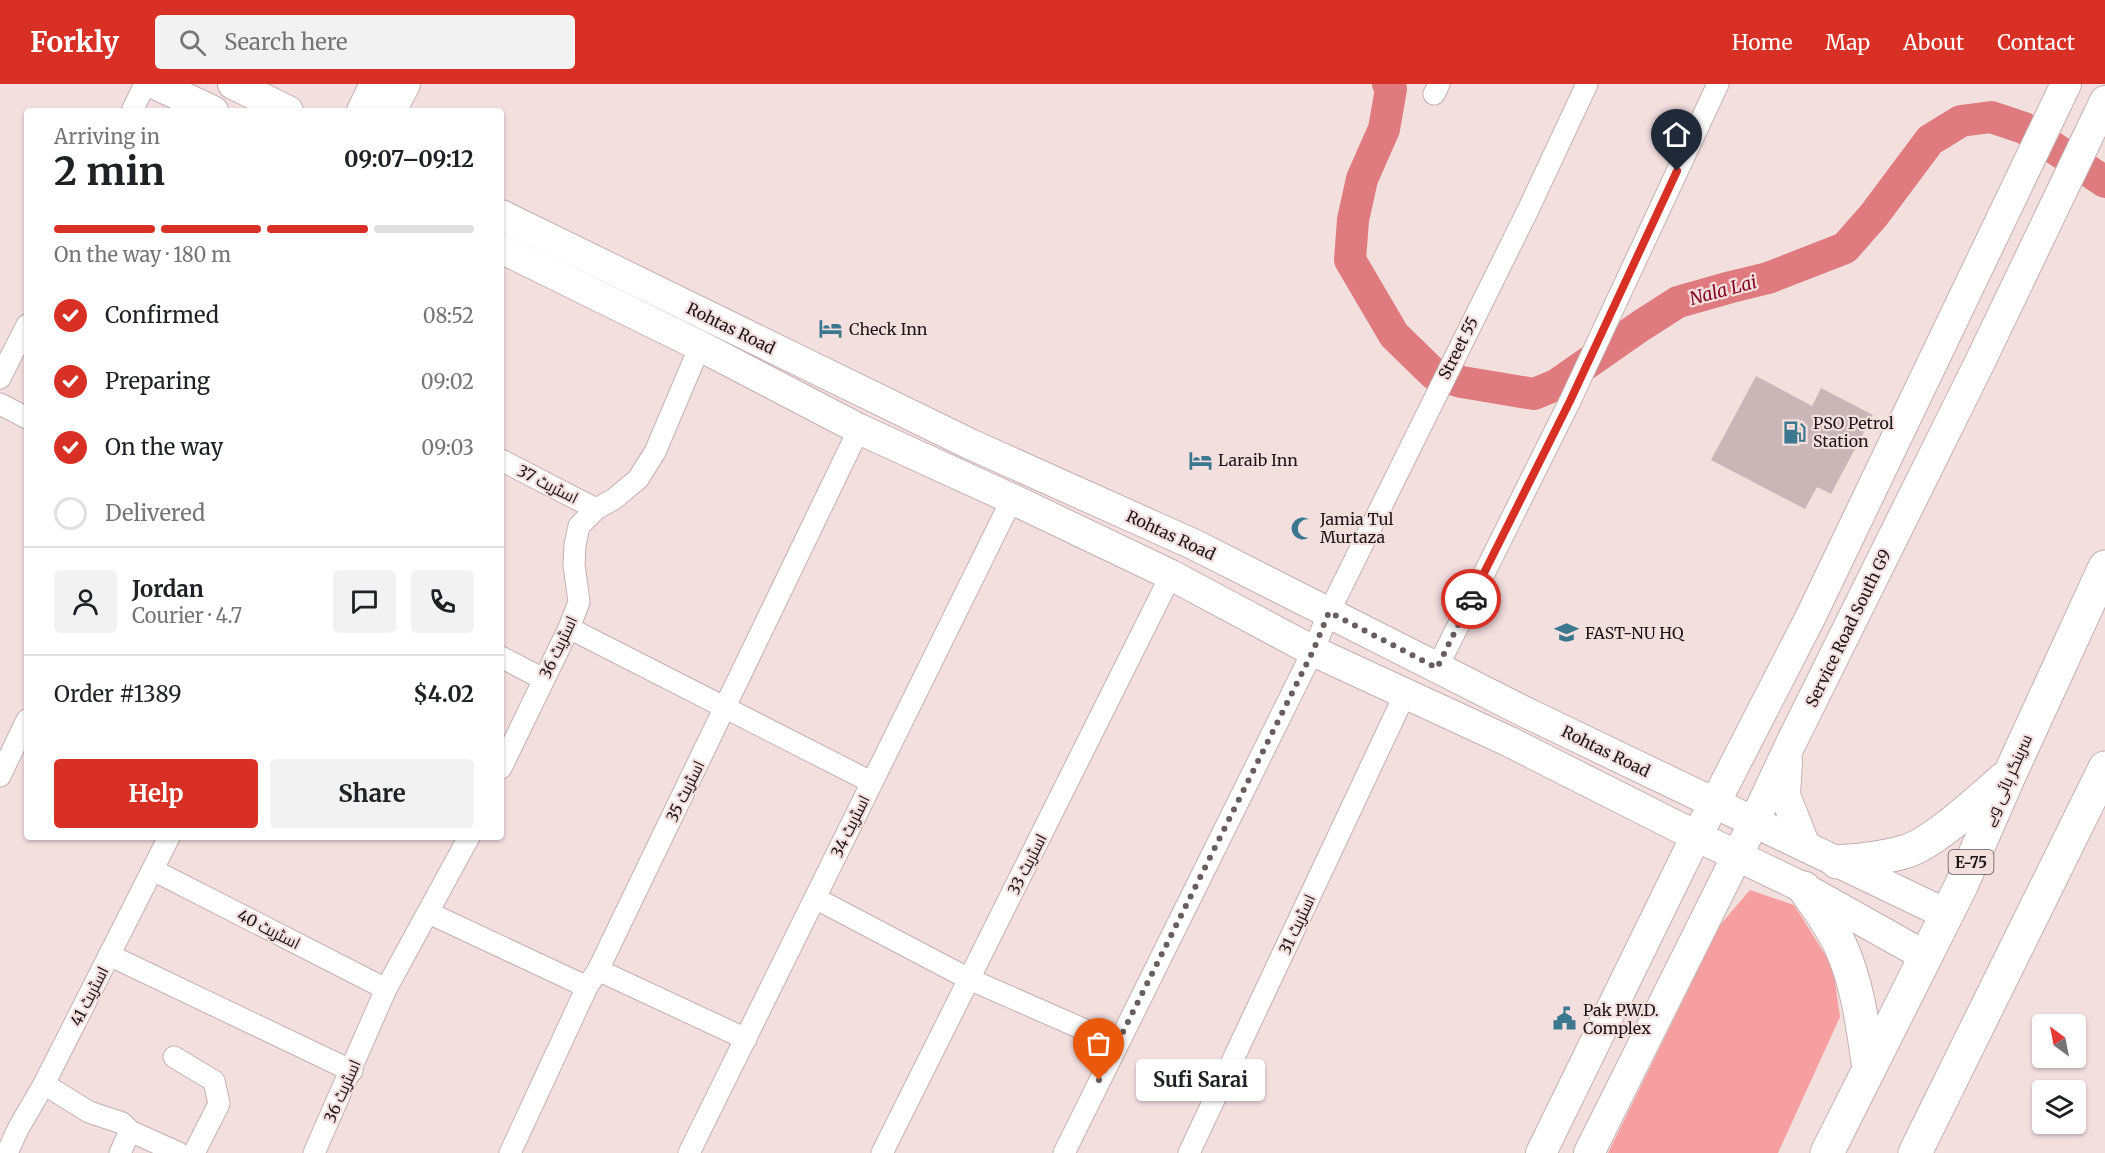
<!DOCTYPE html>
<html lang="en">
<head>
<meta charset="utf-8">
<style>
	body { margin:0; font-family:Merriweather,Cairo,serif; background:#f2f2f2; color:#202124; height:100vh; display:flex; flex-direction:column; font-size:22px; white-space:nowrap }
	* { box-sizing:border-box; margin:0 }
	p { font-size:20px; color:#757577 }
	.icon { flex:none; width:33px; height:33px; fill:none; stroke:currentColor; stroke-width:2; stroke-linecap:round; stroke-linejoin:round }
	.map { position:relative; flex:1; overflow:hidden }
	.sheet { position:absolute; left:24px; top:24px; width:480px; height:732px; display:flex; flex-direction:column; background:#fff; border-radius:6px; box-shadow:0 2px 4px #0004 }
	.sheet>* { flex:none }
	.needle { width:39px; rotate:328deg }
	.buttons { position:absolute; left:2032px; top:930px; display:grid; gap:12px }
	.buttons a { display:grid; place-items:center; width:54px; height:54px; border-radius:6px; background:#fff; box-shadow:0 2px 4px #0004; font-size:30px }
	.pin { position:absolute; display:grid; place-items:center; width:51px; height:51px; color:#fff; margin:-62px -26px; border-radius:50% 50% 50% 0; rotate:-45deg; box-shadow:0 0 6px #0007 }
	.pin .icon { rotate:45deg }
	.courier { position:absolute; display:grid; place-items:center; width:60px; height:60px; margin:-30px; border:4px solid #d93025; border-radius:50%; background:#fff; color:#222; box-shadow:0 2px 8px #0007 }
	.bubble { position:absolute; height:42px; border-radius:6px; background:#fff; box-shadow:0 2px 4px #0004; font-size:20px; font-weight:700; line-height:42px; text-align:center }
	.overview em { font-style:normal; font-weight:700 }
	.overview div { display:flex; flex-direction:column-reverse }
	.overview { display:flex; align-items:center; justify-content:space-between; height:102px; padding:0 30px }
	h1 { font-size:39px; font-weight:700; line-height:45px }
	.bar { display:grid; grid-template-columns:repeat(4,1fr); gap:9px 6px; align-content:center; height:72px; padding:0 30px }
	.bar i { height:8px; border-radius:4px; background:#e0e0e0 }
	.bar .current { background:#d93025 }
	.bar p { grid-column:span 4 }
	.line { display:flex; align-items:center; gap:15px; padding:0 30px; border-top:2px solid #e0e0e0 }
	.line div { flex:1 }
	.round { display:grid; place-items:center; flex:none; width:63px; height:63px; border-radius:6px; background:#f2f2f2 }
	ol { padding:0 30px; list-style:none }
	li { display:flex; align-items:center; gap:18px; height:66px }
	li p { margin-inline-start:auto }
	li .icon { padding:6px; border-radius:50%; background:#d93025; color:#fff; stroke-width:4 }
	li:last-child { color:#757577 }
	li i { width:33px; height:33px; border:3px solid #e0e0e0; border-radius:50% }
	.cta { display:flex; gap:12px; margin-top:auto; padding:12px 30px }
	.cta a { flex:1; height:69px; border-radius:6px; background:#d93025; color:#fff; font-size:24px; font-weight:700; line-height:69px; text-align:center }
	.cta a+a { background:#f2f2f2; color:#202124 }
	header { display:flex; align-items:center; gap:36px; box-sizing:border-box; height:84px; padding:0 30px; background:#d93025; color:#fff }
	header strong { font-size:28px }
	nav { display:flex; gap:33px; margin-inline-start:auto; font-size:21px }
	.search { width:420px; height:54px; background:#f2f2f2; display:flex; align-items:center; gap:15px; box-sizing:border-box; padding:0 21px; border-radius:6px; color:#757577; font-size:22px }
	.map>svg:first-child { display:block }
	.green { fill:#f69fa1 }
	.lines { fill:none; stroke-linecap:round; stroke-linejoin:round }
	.river { stroke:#df7a7e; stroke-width:32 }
	.building { fill:#cab6b6 }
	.street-casing { stroke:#c4b0b0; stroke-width:23 }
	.secondary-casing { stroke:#c4b0b0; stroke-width:32 }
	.highway-casing { stroke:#c4b0b0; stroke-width:35 }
	.street { stroke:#fff; stroke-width:21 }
	.secondary { stroke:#fff; stroke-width:30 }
	.highway { stroke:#fff; stroke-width:33 }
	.done { stroke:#695d5d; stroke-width:6; stroke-dasharray:0 10.8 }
	.route { stroke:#d93025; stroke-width:8 }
	.labels { text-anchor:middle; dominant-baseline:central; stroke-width:4.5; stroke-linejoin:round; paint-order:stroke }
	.shield { fill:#f4dfdf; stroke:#5e5353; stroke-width:1.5 }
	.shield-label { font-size:15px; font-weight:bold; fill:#1e1717 }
	.street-label { font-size:16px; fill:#1e1717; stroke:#f4dfdf }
	.poi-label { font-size:16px; fill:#1e1717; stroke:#f4dfdf; text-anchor:start }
	.water-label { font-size:18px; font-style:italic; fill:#870725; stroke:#f4dfdf }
</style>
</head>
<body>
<header>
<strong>Forkly</strong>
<div class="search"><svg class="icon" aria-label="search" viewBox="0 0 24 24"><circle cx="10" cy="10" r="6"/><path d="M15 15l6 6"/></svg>Search here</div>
<nav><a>Home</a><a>Map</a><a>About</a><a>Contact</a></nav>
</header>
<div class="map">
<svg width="2105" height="1069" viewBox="0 0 2105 1069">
	<rect width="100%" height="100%" fill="#f4dfdf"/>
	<polygon class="green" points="1750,806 1794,821 1833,883 1840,933 1778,1069 1608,1069 1720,841"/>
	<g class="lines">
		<polyline class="river" points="1388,0 1391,5 1384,45 1362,95 1353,136 1350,176 1394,251 1434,290 1462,298 1534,310 1556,301 1642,241 1678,218 1731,203 1768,194 1845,164 1874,131 1930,56 1961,37 1991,33 2024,44 2105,98"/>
	</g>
	<polygon class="building" points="1756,292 1812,322 1821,304 1873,331 1831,410 1817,403 1805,425 1711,376"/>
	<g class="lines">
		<defs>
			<g id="street">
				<polyline points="1434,10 1439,0"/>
				<polyline points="132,27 145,0"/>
				<polyline points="0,294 27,241"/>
				<polyline points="0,320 27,334"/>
				<polyline points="501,376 596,425"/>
				<polyline points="569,544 871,698"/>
				<polyline points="501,573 543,595"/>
				<polyline points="1437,584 1570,317 1718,0"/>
				<polyline points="501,684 569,544 579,518 574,481 575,461 579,442 596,425 614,415 638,395 655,368 700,262"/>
				<polyline points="0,692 27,636"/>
				<polyline points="153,786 386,905"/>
				<polyline points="815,814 969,895 1117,960"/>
				<polyline points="429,829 587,903"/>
				<polyline points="109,871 352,987"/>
				<polyline points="598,886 746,955"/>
				<polyline points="174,973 214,997 219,1020 194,1069"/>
				<polyline points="44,1000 89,1028 122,1039 130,1047 179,1069"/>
				<polyline points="7,1069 18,1045 44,1000 169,753"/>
				<polyline points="120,1069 130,1047"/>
				<polyline points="314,1069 386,905 469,753"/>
				<polyline points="510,1069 587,903 598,886 859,345"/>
				<polyline points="689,1069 1012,415"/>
				<polyline points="882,1069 1171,491"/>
				<polyline points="1064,1069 1313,567 1329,528 1528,126 1587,0"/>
				<polyline points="1189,1069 1405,610"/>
			</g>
			<g id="secondary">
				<polyline points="155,0 213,27"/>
				<polyline points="233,0 288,27"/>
				<polyline points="362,27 375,0"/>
				<polyline points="391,27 405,0"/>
				<polyline points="501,131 970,360 1195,461 1529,630 1946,830"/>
				<polyline points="501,164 700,262 859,345 1012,415 1171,491 1313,567 1510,658 1696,752 1804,804 1925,872"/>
				<polyline points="1787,677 1785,711 1805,762"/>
				<polyline points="1541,1069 1696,752 1715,719 1810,534 2066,0"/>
				<polyline points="1589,1069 1754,738 1791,659 1979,280 2105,17"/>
			</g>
			<g id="highway">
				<path d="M1837 778C1860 776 1885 774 1907 767 1935 758 1981 714 2005 694"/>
				<path d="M1804 804C1817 823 1832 842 1841 863 1858 901 1863 943 1869 985"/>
				<polyline points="1827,1069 1961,802 2009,692 2105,483"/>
				<polyline points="1915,1069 2105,684"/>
			</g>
		</defs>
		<use href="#street" class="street-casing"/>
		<use href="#secondary" class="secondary-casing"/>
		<use href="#highway" class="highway-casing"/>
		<use href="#street" class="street"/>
		<use href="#secondary" class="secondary"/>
		<use href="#highway" class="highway"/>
	</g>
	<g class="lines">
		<polyline class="done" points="1099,996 1313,567 1329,528 1437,584 1471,515"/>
		<polyline class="route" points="1471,515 1570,317 1677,87"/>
	</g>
	<defs>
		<symbol id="hotel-bare" viewBox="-9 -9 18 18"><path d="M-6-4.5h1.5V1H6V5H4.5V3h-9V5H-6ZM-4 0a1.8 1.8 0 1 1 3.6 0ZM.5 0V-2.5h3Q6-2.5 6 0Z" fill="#3b778e" stroke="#f4dfdf" stroke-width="2.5" paint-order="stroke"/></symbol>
		<symbol id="fuel-bare" viewBox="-9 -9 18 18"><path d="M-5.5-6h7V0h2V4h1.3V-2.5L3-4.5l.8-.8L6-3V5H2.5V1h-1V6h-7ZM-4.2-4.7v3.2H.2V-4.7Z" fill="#3b778e" stroke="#f4dfdf" stroke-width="2.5" paint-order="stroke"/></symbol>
		<symbol id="mosque-bare" viewBox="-9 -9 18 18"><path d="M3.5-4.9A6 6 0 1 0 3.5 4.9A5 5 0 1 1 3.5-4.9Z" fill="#3b778e" stroke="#f4dfdf" stroke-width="2.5" paint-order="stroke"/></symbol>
		<symbol id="university-bare" viewBox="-9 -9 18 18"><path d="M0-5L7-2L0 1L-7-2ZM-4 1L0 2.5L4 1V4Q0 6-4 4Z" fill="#3b778e" stroke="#f4dfdf" stroke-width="2.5" paint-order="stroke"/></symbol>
		<symbol id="civic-bare" viewBox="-9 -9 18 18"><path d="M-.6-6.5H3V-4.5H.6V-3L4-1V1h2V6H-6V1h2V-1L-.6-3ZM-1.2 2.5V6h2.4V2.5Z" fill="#3b778e" stroke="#f4dfdf" stroke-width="2.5" paint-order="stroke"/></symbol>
	</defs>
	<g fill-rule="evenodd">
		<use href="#hotel-bare" x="814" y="228" width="33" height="33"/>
		<use href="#fuel-bare" x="1778" y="332" width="33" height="33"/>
		<use href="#hotel-bare" x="1184" y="360" width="33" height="33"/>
		<use href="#mosque-bare" x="1286" y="428" width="33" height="33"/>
		<use href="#university-bare" x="1550" y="532" width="33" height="33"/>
		<use href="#civic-bare" x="1548" y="918" width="33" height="33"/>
	</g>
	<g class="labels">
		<rect class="shield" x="1948.5" y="766" width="45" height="24" rx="4.5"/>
		<g class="shield-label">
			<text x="1971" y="778">E-75</text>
		</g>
		<g class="street-label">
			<text transform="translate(731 244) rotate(26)">Rohtas Road</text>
			<text transform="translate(1458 264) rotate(-63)">Street 55</text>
			<text transform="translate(548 400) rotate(27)">اسٹریٹ 37</text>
			<text transform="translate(1171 451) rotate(25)">Rohtas Road</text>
			<text transform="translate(1848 544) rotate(-64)">Service Road South G9</text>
			<text transform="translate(558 563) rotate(-65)">اسٹریٹ 36</text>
			<text transform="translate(1606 667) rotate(26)">Rohtas Road</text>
			<text transform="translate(2007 696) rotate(-66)">سرینگر ہائی وے</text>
			<text transform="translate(685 707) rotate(-64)">اسٹریٹ 35</text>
			<text transform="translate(850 742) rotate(-64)">اسٹریٹ 34</text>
			<text transform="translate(1027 780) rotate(-63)">اسٹریٹ 33</text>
			<text transform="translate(1297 840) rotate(-65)">اسٹریٹ 31</text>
			<text transform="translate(269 845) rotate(27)">اسٹریٹ 40</text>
			<text transform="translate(89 912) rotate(-63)">اسٹریٹ 41</text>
			<text transform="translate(342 1007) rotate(-66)">اسٹریٹ 36</text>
		</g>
		<g class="poi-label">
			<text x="849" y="245">Check Inn</text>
			<text x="1813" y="339">PSO Petrol<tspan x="1813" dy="18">Station</tspan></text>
			<text x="1218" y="376">Laraib Inn</text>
			<text x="1320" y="435">Jamia Tul<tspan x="1320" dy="18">Murtaza</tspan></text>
			<text x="1585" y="549">FAST-NU HQ</text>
			<text x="1583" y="926">Pak P.W.D.<tspan x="1583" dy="18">Complex</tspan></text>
		</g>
		<g class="water-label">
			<text transform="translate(1723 206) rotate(-15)">Nala Lai</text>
		</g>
	</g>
</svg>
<div class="buttons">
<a><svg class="needle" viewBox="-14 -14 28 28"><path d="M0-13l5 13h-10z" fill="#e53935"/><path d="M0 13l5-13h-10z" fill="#757577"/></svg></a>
<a><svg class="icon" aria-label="layers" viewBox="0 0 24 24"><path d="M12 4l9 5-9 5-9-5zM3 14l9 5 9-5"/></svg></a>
</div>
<div class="pin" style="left:1099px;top:996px;background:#ea580c"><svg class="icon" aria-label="bag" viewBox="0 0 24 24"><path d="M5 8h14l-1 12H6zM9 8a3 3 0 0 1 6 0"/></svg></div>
<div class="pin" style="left:1677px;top:87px;background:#1f2937"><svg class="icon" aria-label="home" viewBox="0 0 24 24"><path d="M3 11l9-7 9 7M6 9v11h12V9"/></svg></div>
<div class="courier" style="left:1471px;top:515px"><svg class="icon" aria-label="car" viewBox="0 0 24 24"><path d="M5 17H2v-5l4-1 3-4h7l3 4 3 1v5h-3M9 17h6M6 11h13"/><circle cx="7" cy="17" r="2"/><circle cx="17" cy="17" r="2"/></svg></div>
<div class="bubble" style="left:1136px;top:975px;width:129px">Sufi Sarai</div>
<section class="sheet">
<div class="overview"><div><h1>2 min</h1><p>Arriving in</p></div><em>09:07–09:12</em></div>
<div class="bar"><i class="current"></i><i class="current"></i><i class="current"></i><i></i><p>On the way · 180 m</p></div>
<ol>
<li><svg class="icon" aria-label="check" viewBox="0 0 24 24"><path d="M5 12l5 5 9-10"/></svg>Confirmed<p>08:52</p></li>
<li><svg class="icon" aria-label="check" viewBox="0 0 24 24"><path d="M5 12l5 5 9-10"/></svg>Preparing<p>09:02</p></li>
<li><svg class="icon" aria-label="check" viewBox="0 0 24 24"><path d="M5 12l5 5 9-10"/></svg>On the way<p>09:03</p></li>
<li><i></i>Delivered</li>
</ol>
<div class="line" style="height:108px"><a class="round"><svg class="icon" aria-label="person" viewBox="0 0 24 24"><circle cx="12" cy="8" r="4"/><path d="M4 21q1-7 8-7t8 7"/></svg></a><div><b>Jordan</b><p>Courier · 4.7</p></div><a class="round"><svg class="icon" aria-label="chat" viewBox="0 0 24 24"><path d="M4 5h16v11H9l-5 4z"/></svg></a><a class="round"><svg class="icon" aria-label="phone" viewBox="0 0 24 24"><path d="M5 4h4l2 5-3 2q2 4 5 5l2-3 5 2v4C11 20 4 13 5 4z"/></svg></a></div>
<div class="line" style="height:78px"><div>Order #1389</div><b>$4.02</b></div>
<div class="cta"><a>Help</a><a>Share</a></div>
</section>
</div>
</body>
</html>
